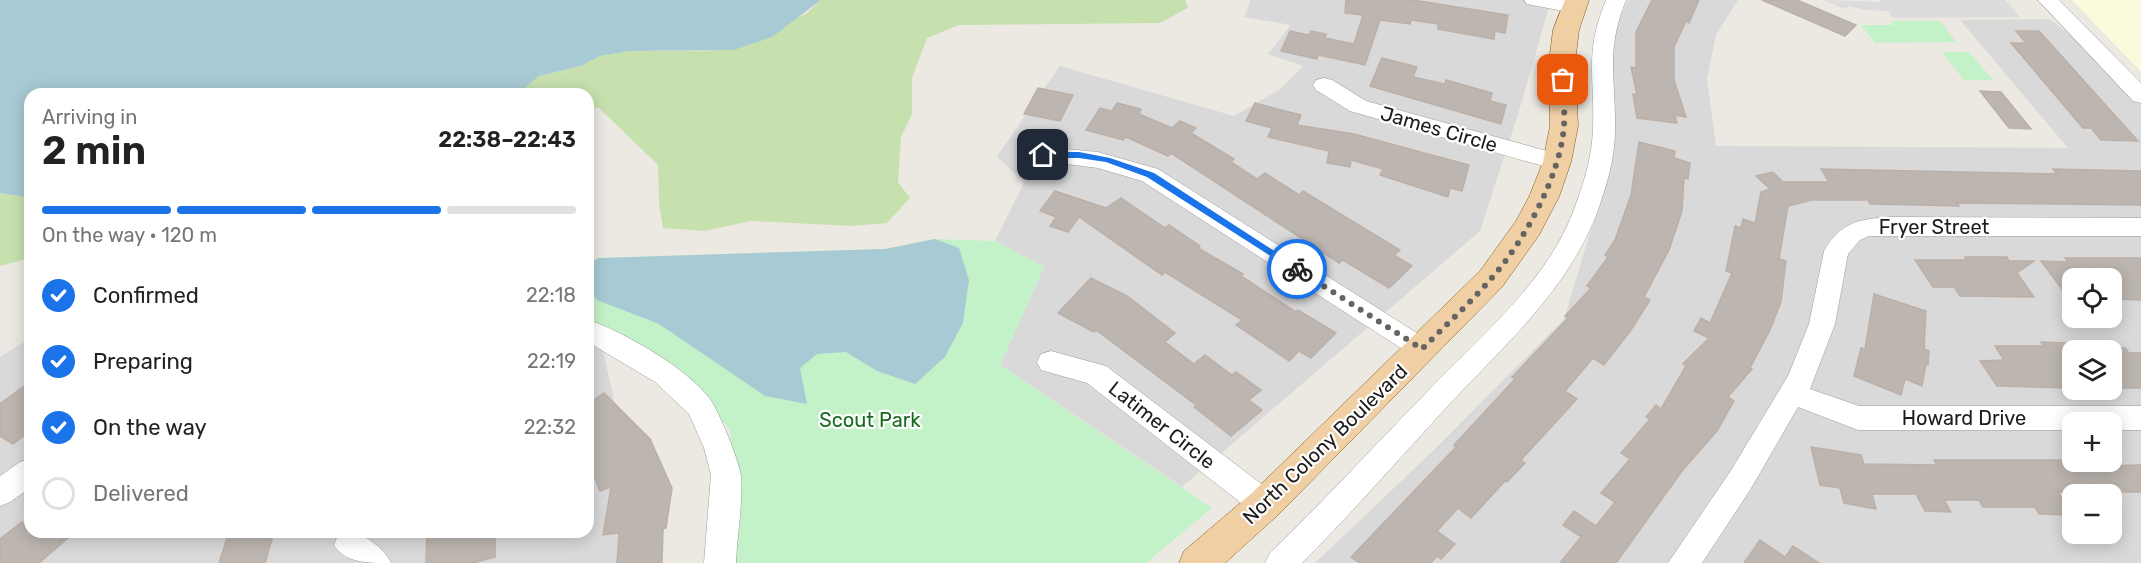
<!DOCTYPE html>
<html lang="en">
<head>
<meta charset="utf-8">
<style>
	body { margin:0; font-family:Rubik,sans-serif; background:#f6f6f6; color:#222; height:100vh; display:flex; flex-direction:column; font-size:22px; white-space:nowrap }
	* { box-sizing:border-box; margin:0 }
	p { font-size:20px; color:#767676 }
	.icon { flex:none; width:33px; height:33px; fill:none; stroke:currentColor; stroke-width:2; stroke-linecap:round; stroke-linejoin:round }
	.map { position:relative; flex:1; overflow:hidden }
	.panel { position:absolute; left:24px; top:88px; width:570px; height:450px; display:flex; flex-direction:column; background:#fff; border-radius:18px; box-shadow:0 3px 15px #0003 }
	.panel>* { flex:none }
	.controls { position:absolute; left:2062px; top:268px; display:grid; gap:12px }
	.controls a { display:grid; place-items:center; width:60px; height:60px; border-radius:12px; background:#fff; box-shadow:0 3px 15px #0003; font-size:30px }
	.pin { position:absolute; display:grid; place-items:center; width:51px; height:51px; color:#fff; margin:-26px; border-radius:12px; box-shadow:0 3px 9px #0006 }
	.courier { position:absolute; display:grid; place-items:center; width:60px; height:60px; margin:-30px; border:4px solid #1a73e8; border-radius:50%; background:#fff; color:#222; box-shadow:0 2px 8px #0007 }
	.overview em { font-style:normal; font-weight:600 }
	.overview div { display:flex; flex-direction:column-reverse }
	.overview { display:flex; align-items:center; justify-content:space-between; height:102px; padding:0 18px }
	h1 { font-size:39px; font-weight:600; line-height:45px }
	.bar { display:grid; grid-template-columns:repeat(4,1fr); gap:9px 6px; align-content:center; height:72px; padding:0 18px }
	.bar i { height:8px; border-radius:4px; background:#e0e0e0 }
	.bar .current { background:#1a73e8 }
	.bar p { grid-column:span 4 }
	ol { padding:0 18px; list-style:none }
	li { display:flex; align-items:center; gap:18px; height:66px }
	li p { margin-inline-start:auto }
	li .icon { padding:6px; border-radius:50%; background:#1a73e8; color:#fff; stroke-width:4 }
	li:last-child { color:#767676 }
	li i { width:33px; height:33px; border:3px solid #e0e0e0; border-radius:50% }
	.map>svg:first-child { display:block }
	.residential { fill:#dad9d9; fill-rule:evenodd }
	.education { fill:#fafadd }
	.grass { fill:#c7e1ae }
	.park { fill:#c4f2c8 }
	.parking { fill:#dcdcdc }
	.water { fill:#a8cad5 }
	.building { fill:#bcb5b0; stroke:#bcb0a7; stroke-width:1.5 }
	.lines { fill:none; stroke-linecap:round; stroke-linejoin:round }
	.minor-casing { stroke:#9d9d9d; stroke-width:1 }
	.major-casing { stroke:#825e12; stroke-width:1 }
	.minor { fill:#fff; fill-rule:evenodd }
	.major { fill:#f0cfa4; fill-rule:evenodd }
	.route { fill:#1a73e8 }
	.done { stroke:#656462; stroke-width:6; stroke-dasharray:0 10.8 }
	.labels { text-anchor:middle; dominant-baseline:central; stroke-width:4.5; stroke-linejoin:round; paint-order:stroke }
	.street-label { font-size:20px; fill:#1c1c1c; stroke:#fff }
	.park-label { font-size:20px; fill:#186c1f; stroke:#fff }
</style>
</head>
<body>
<div class="map">
<svg width="2141" height="563" viewBox="0 0 2141 563">
	<rect width="100%" height="100%" fill="#ece9e3"/>
	<g class="residential">
		<polygon points="1251,0 1551,0 1519,111 1480,231 1182,487 1000,365 1044,267 995,241 1024,183 997,156 1060,66 1234,116 1279,90 1303,66 1268,54 1291,25 1244,17"/>
		<path d="M1628 0H1738L1716 35 1707 79 1716 146 2068 148 1960 20 2049 19 2141 85V563H1315L1435 449 1564 319 1610 167 1613 33ZM2073 279H2112V318H2073ZM2073 351H2112V390H2073ZM2073 423H2112V462H2073ZM2073 495H2112V534H2073Z"/>
		<polygon points="588,285 651,563 0,563 0,357 30,338 30,532 588,532"/>
	</g>
	<polygon class="education" points="2072,0 2141,0 2141,72"/>
	<g class="grass">
		<polygon points="821,0 1185,0 1188,8 1160,23 959,25 927,38 912,78 912,114 901,137 898,182 910,198 887,223 853,226 751,221 704,231 663,228 659,204 658,165 599,108 588,110 588,94 508,94 521,91 539,76 581,66 600,56 629,51 708,51 806,14"/>
		<polygon points="0,193 30,198 30,258 0,266"/>
	</g>
	<g class="park">
		<polygon points="1891,21 1940,21 1956,42 1875,43 1861,25 1893,25"/>
		<polygon points="1942,52 1969,52 1993,80 1964,80"/>
		<polygon points="935,239 995,241 1044,267 1000,365 1212,508 1146,563 726,563 736,508 730,430 692,385 588,321 588,264 599,258 885,249"/>
	</g>
	<polygon class="parking" points="1823,0 1881,2 1881,0 2005,0 2020,17 1893,18 1888,11 1864,10 1849,6 1845,9"/>
	<g class="water">
		<polygon points="0,0 821,0 772,37 734,50 629,51 600,56 581,66 539,76 521,91 508,94 30,94 30,198 0,193"/>
		<polygon points="935,239 959,248 969,280 963,323 945,357 915,384 877,371 846,352 817,354 800,368 807,404 765,396 659,324 597,300 588,288 588,264 599,258 885,249"/>
	</g>
	<g class="building">
		<polygon points="1346,0 1413,0 1508,15 1505,33 1495,31 1494,39 1438,29 1438,24 1411,20 1410,24 1380,20 1365,65 1318,55 1317,59 1281,51 1290,31 1309,35 1311,31 1326,34 1325,38 1354,44 1363,15 1345,13"/>
		<polygon points="1652,0 1699,0 1689,23 1686,21 1674,47 1674,80 1686,117 1675,115 1677,123 1637,118 1633,94 1637,95 1631,67 1636,68 1636,32"/>
		<polygon points="1762,0 1797,0 1856,25 1845,36"/>
		<polygon points="2016,31 2039,31 2138,141 2101,140 2091,128 2083,128 2011,43 2026,43"/>
		<polygon points="1382,58 1417,67 1413,77 1445,84 1446,80 1492,93 1490,101 1506,105 1501,124 1370,86"/>
		<polygon points="1038,88 1073,95 1060,121 1024,114"/>
		<polygon points="1980,91 2001,92 2031,129 2009,128"/>
		<polygon points="1117,103 1141,109 1139,114 1172,128 1180,121 1196,128 1191,133 1234,159 1231,162 1257,179 1265,173 1299,195 1303,191 1400,250 1394,255 1412,266 1389,288 1343,260 1339,263 1171,153 1168,156 1126,137 1123,140 1086,130 1100,108 1112,111"/>
		<polygon points="1255,103 1301,115 1297,125 1354,134 1469,165 1462,191 1450,188 1448,197 1380,175 1383,169 1351,160 1350,167 1327,163 1329,151 1268,137 1272,128 1246,121"/>
		<polygon points="1639,142 1675,151 1674,158 1690,163 1688,179 1684,178 1682,211 1669,250 1644,297 1650,300 1631,330 1604,365 1593,358 1565,391 1577,399 1521,460 1525,463 1507,482 1505,481 1471,518 1458,508 1437,531 1455,544 1441,559 1437,556 1431,563 1360,563 1351,557 1456,447 1454,445 1515,379 1512,377 1568,318 1565,316 1591,288 1587,286 1608,257 1605,255 1615,240 1631,195"/>
		<polygon points="1821,169 2057,174 2053,169 2141,171 2141,205 1957,203 1959,206 1920,205 1870,204 1868,200 1812,200 1788,206 1779,259 1786,261 1781,302 1770,330 1750,368 1752,369 1728,397 1734,401 1717,431 1682,471 1616,563 1560,563 1581,537 1563,525 1574,511 1596,526 1615,502 1601,493 1630,459 1621,453 1650,419 1646,417 1656,405 1661,409 1686,366 1683,364 1709,338 1694,331 1701,318 1710,323 1732,273 1726,271 1735,226 1741,228 1743,219 1755,223 1761,192 1770,189 1756,176 1773,172 1783,182 1829,182"/>
		<polygon points="1055,191 1106,208 1121,198 1165,228 1169,225 1200,246 1198,248 1243,274 1241,276 1296,312 1298,310 1336,333 1311,358 1299,351 1289,361 1236,325 1242,320 1165,272 1162,275 1079,217 1068,232 1050,226 1056,217 1040,211"/>
		<polygon points="1965,257 2007,257 2009,261 2034,261 2017,273 2034,297 1960,296 1954,287 1933,287 1915,260 1967,260"/>
		<polygon points="2065,258 2141,258 2141,300 2118,299 2112,292 2112,279 2073,279 2073,304 2041,261 2068,262"/>
		<polygon points="1091,278 1127,296 1175,333 1165,342 1194,364 1205,355 1232,375 1236,372 1261,390 1249,400 1262,410 1231,436 1194,407 1196,405 1096,330 1094,332 1058,313"/>
		<polygon points="1874,294 1926,311 1924,349 1929,351 1928,365 1926,364 1922,386 1905,379 1901,395 1854,376 1861,348 1865,349"/>
		<polygon points="2041,342 2067,343 2073,352 2073,388 1997,386 1980,361 2004,360 1995,346 2043,346"/>
		<polygon points="2105,348 2125,348 2129,353 2141,353 2141,388 2112,388 2112,351 2107,351"/>
		<polygon points="30,382 30,431 13,444 0,436 0,404"/>
		<polygon points="604,393 650,439 672,488 666,528 663,529 662,563 617,563 619,533 603,535 611,487 600,491 588,459 588,404"/>
		<polygon points="1811,447 1861,455 1864,464 1937,465 1934,460 2073,460 2073,462 2097,462 2100,466 2141,465 2141,492 2118,492 2120,495 2058,492 2072,515 2039,514 2035,507 1983,507 1979,500 1944,500 1951,512 1925,511 1916,494 1872,494 1876,509 1844,503 1840,488 1820,485"/>
		<polygon points="22,522 30,528 30,532 75,532 39,563 0,563 0,539"/>
		<polygon points="229,532 274,532 265,563 219,563"/>
		<polygon points="427,532 495,532 495,557 473,563 426,563"/>
		<polygon points="1760,540 1785,557 1793,546 1819,563 1744,563"/>
	</g>
	<g class="lines">
		<defs>
			<g id="minor">
				<polygon points="1524,0 1568,0 1581,3 1584,7 1581,11 1574,13 1527,4"/>
				<path d="M1606 0H1626C1605 52 1616 77 1615 130 1615 154 1609 178 1601 201 1574 286 1503 346 1444 410 1397 461 1351 514 1302 563H1265L1270 553C1323 502 1373 447 1425 394 1480 336 1549 282 1576 204 1585 180 1592 155 1593 129 1595 77 1584 52 1606 0Z"/>
				<polygon points="2038,0 2059,0 2141,83 2141,103 2133,101"/>
				<polygon points="1324,78 1332,80 1366,101 1565,156 1569,162 1565,168 1557,170 1350,111 1316,90 1313,85 1316,80"/>
				<polygon points="1043,147 1098,152 1158,169 1431,342 1435,349 1431,356 1422,359 1413,356 1142,181 1098,168 1035,160 1031,155 1035,150"/>
				<path d="M1889 217 2141 218V236H1869L1860 240 1848 254 1835 324 1810 389 1859 406H2141V430H2112V423H2073V430H1858L1798 407 1750 490 1702 563H1668L1730 472 1788 376 1809 324 1824 251C1840 223 1858 219 1889 217Z"/>
				<path d="M588 320C623 331 688 369 710 399 719 412 739 460 741 476 743 503 737 536 736 563H704L711 475 704 448 689 414 655 382 588 342Z"/>
				<polygon points="1051,351 1106,366 1276,495 1280,504 1276,513 1265,517 1254,513 1087,383 1041,370 1037,362 1041,354"/>
				<polygon points="30,459 30,488 10,502 0,506 0,476 20,462"/>
				<path d="M346 532C363 532 384 548 391 563 367 563 345 563 334 545L338 535Z"/>
			</g>
			<polygon id="major" points="1565,0 1589,0 1579,30 1575,62 1578,126 1571,162 1559,197 1539,235 1502,287 1278,515 1225,563 1179,563 1184,551 1252,493 1480,271 1516,221 1529,197 1543,162 1550,126 1549,62 1553,30"/>
		</defs>
		<use href="#minor" class="minor-casing"/>
		<use href="#major" class="major-casing"/>
		<use href="#minor" class="minor"/>
		<use href="#major" class="major"/>
	</g>
	<polygon class="route" points="1079,152 1110,158 1154,173 1302,269 1301,271 1294,271 1147,177 1106,162 1079,158 1043,158 1039,155 1043,152"/>
	<g class="lines">
		<path class="done" d="M1297 269 1422 349C1445 326 1469 304 1490 280 1523 243 1561 176 1564 125 1565 110 1563 95 1563 80"/>
	</g>
	<g class="labels">
		<g class="street-label">
			<text transform="translate(1439 129) rotate(16)">James Circle</text>
			<text x="1934" y="227">Fryer Street</text>
			<text x="1964" y="418">Howard Drive</text>
			<text transform="translate(1162 425) rotate(38)">Latimer Circle</text>
			<text transform="translate(1325 444) rotate(-44)">North Colony Boulevard</text>
		</g>
		<g class="park-label">
			<text x="870" y="420">Scout Park</text>
		</g>
	</g>
</svg>
<div class="controls">
<a><svg class="icon" aria-label="locate" viewBox="0 0 24 24"><circle cx="12" cy="12" r="6"/><path d="M12 2v4M12 18v4M2 12h4M18 12h4"/></svg></a>
<a><svg class="icon" aria-label="layers" viewBox="0 0 24 24"><path d="M12 4l9 5-9 5-9-5zM3 14l9 5 9-5"/></svg></a>
<a>+</a>
<a>−</a>
</div>
<div class="pin" style="left:1563px;top:80px;background:#ea580c"><svg class="icon" aria-label="bag" viewBox="0 0 24 24"><path d="M5 8h14l-1 12H6zM9 8a3 3 0 0 1 6 0"/></svg></div>
<div class="pin" style="left:1043px;top:155px;background:#1f2937"><svg class="icon" aria-label="home" viewBox="0 0 24 24"><path d="M3 11l9-7 9 7M6 9v11h12V9"/></svg></div>
<div class="courier" style="left:1297px;top:269px"><svg class="icon" aria-label="bike" viewBox="0 0 24 24"><circle cx="6" cy="16" r="4"/><circle cx="18" cy="16" r="4"/><path d="M6 16l4-8h5l3 8M10 8l3 8H6M13 5h3"/></svg></div>
<section class="panel">
<div class="overview"><div><h1>2 min</h1><p>Arriving in</p></div><em>22:38–22:43</em></div>
<div class="bar"><i class="current"></i><i class="current"></i><i class="current"></i><i></i><p>On the way · 120 m</p></div>
<ol>
<li><svg class="icon" aria-label="check" viewBox="0 0 24 24"><path d="M5 12l5 5 9-10"/></svg>Confirmed<p>22:18</p></li>
<li><svg class="icon" aria-label="check" viewBox="0 0 24 24"><path d="M5 12l5 5 9-10"/></svg>Preparing<p>22:19</p></li>
<li><svg class="icon" aria-label="check" viewBox="0 0 24 24"><path d="M5 12l5 5 9-10"/></svg>On the way<p>22:32</p></li>
<li><i></i>Delivered</li>
</ol>
</section>
</div>
</body>
</html>
